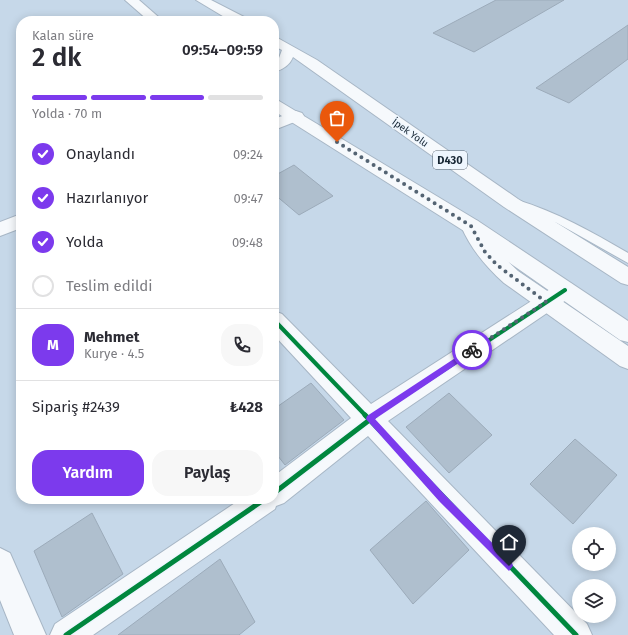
<!DOCTYPE html>
<html lang="tr">
<head>
<meta charset="utf-8">
<style>
	body { margin:0; font-family:"Fira Sans",sans-serif; background:#f7f7f7; color:#2b2b33; height:100vh; display:flex; flex-direction:column; font-size:15px; white-space:nowrap }
	* { box-sizing:border-box; margin:0 }
	p { font-size:13px; color:#7c7c81 }
	.icon { flex:none; width:22px; height:22px; fill:none; stroke:currentColor; stroke-width:2; stroke-linecap:round; stroke-linejoin:round }
	.map { position:relative; flex:1; overflow:hidden }
	.sheet { position:absolute; left:16px; top:16px; width:263px; height:488px; display:flex; flex-direction:column; background:#fff; border-radius:16px; box-shadow:0 2px 10px #0003 }
	.sheet>* { flex:none }
	.controls { position:absolute; left:572px; top:527px; display:grid; gap:8px }
	.controls a { display:grid; place-items:center; width:44px; height:44px; border-radius:50%; background:#fff; box-shadow:0 2px 10px #0003; font-size:20px }
	.pin { position:absolute; display:grid; place-items:center; width:34px; height:34px; color:#fff; margin:-41px -17px; border-radius:50% 50% 50% 0; rotate:-45deg; box-shadow:0 0 4px #0007 }
	.pin .icon { rotate:45deg }
	.courier { position:absolute; display:grid; place-items:center; width:40px; height:40px; margin:-20px; border:3px solid #7c3aed; border-radius:50%; background:#fff; color:#222; box-shadow:0 1px 5px #0007 }
	.overview em { font-style:normal; font-weight:600 }
	.overview div { display:flex; flex-direction:column-reverse }
	.overview { display:flex; align-items:center; justify-content:space-between; height:68px; padding:0 16px }
	h1 { font-size:26px; font-weight:600; line-height:30px }
	.bar { display:grid; grid-template-columns:repeat(4,1fr); gap:6px 4px; align-content:center; height:48px; padding:0 16px }
	.bar i { height:5px; border-radius:3px; background:#e1e1e2 }
	.bar .active { background:#7c3aed }
	.bar p { grid-column:span 4 }
	.line { display:flex; align-items:center; gap:10px; padding:0 16px; border-top:1px solid #e1e1e2 }
	.line div { flex:1 }
	.round { display:grid; place-items:center; flex:none; width:42px; height:42px; border-radius:16px; background:#f7f7f7 }
	ol { padding:0 16px; list-style:none }
	li { display:flex; align-items:center; gap:12px; height:44px }
	li p { margin-inline-start:auto }
	li .icon { padding:4px; border-radius:50%; background:#7c3aed; color:#fff; stroke-width:4 }
	li:last-child { color:#7c7c81 }
	li i { width:22px; height:22px; border:2px solid #e1e1e2; border-radius:50% }
	.cta { display:flex; gap:8px; margin-top:auto; padding:8px 16px }
	.cta a { flex:1; height:46px; border-radius:16px; background:#7c3aed; color:#fff; font-size:16px; font-weight:600; line-height:46px; text-align:center }
	.cta a+a { background:#f7f7f7; color:#2b2b33 }
	.map>svg:first-child { display:block }
	.building { fill:#afbfce; stroke:#9cabba }
	.lines { fill:none; stroke-linecap:round; stroke-linejoin:round }
	.lane-casing { stroke:#a7b6c5; stroke-width:2 }
	.street-casing { stroke:#a7b6c5; stroke-width:2 }
	.secondary-casing { stroke:#a7b6c5; stroke-width:2 }
	.highway-casing { stroke:#a7b6c5; stroke-width:2 }
	.lane { fill:#f6f9fc; fill-rule:evenodd }
	.street { fill:#f6f9fc; fill-rule:evenodd }
	.secondary { fill:#f6f9fc; fill-rule:evenodd }
	.highway { fill:#f6f9fc; fill-rule:evenodd }
	.cycleway-far1-casing { stroke:#eef6fe; stroke-width:6 }
	.cycleway-casing { stroke:#eef6fe; stroke-width:8 }
	.cycleway-far1 { stroke:#00873e; stroke-width:4 }
	.cycleway { stroke:#00873e; stroke-width:5 }
	.route { fill:#7c3aed }
	.done { stroke:#546473; stroke-width:4; stroke-dasharray:0 7.2 }
	.labels { text-anchor:middle; dominant-baseline:central; stroke-width:3; stroke-linejoin:round; paint-order:stroke }
	.far-street-label { font-size:10px; fill:#162634; stroke:#eef6fe }
	.shield { fill:#eef6fe; stroke:#576471; stroke-width:1 }
	.shield-label { font-size:11px; font-weight:bold; fill:#162634 }
</style>
</head>
<body>
<div class="map">
<svg width="628" height="635" viewBox="0 0 628 635">
	<rect width="100%" height="100%" fill="#c6d8e9"/>
	<g class="building">
		<polygon points="496,0 564,0 474,52 433,33"/>
		<polygon points="628,25 628,59 569,103 536,88"/>
		<polygon points="294,165 333,196 299,215 274,194 274,176"/>
		<polygon points="311,383 344,420 285,465 274,451 274,409"/>
		<polygon points="449,393 492,435 449,473 406,427"/>
		<polygon points="575,439 617,475 573,524 530,484"/>
		<polygon points="426,501 469,550 413,604 370,550"/>
		<polygon points="92,513 123,574 62,617 34,551"/>
		<polygon points="220,559 255,622 239,635 118,635"/>
	</g>
	<g class="lines">
		<defs>
			<path id="lane" d="M517 200C557 212 592 232 628 253V263L557 223 513 207 512 204Z"/>
			<g id="street">
				<polygon points="296,111 302,113 304,116 302,119 274,130 274,119"/>
				<polygon points="21,214 21,228 0,236 0,222"/>
				<polygon points="565,282 572,284 576,290 572,296 388,421 587,624 592,635 554,635 368,436 284,503 276,506 275,509 93,635 50,635 55,624 241,499 274,499 274,476 351,418 274,335 274,311 282,314 371,404 558,284"/>
				<polygon points="0,548 10,553 46,635 14,635 0,600"/>
			</g>
			<path id="secondary" d="M471 219 478 221 495 249 518 271 628 346V369L620 366 504 283C485 266 471 249 461 226L464 221Z"/>
			<g id="highway">
				<polygon points="125,0 139,0 163,21 149,21"/>
				<polygon points="196,0 211,0 246,18 247,21 231,21"/>
				<path d="M274 36 317 60 518 199 628 267V285L621 283 504 207 293 57C290 65 282 70 274 72V61L279 58 282 50 274 46Z"/>
				<polygon points="274,99 279,101 478,221 628,321 628,342 620,340 464,231 274,111"/>
			</g>
		</defs>
		<use href="#lane" class="lane-casing"/>
		<use href="#street" class="street-casing"/>
		<use href="#secondary" class="secondary-casing"/>
		<use href="#highway" class="highway-casing"/>
		<use href="#lane" class="lane"/>
		<use href="#street" class="street"/>
		<use href="#secondary" class="secondary"/>
		<use href="#highway" class="highway"/>
		<defs>
			<g id="cycleway-far1">
				<polyline points="274,320 366,416"/>
				<polyline points="374,416 565,290"/>
			</g>
			<g id="cycleway">
				<polyline points="365,415 576,635"/>
				<polyline points="274,493 376,415"/>
				<polyline points="66,635 265,499"/>
			</g>
		</defs>
		<use href="#cycleway-far1" class="cycleway-far1-casing"/>
		<use href="#cycleway" class="cycleway-casing"/>
		<use href="#cycleway-far1" class="cycleway-far1"/>
		<use href="#cycleway" class="cycleway"/>
	</g>
	<polygon class="route" points="472,347 475,348 475,352 375,419 445,495 512,563 513,566 509,571 439,501 366,419 367,416"/>
	<g class="lines">
		<polyline class="done" points="337,142 471,226 485,252 497,265 546,302 472,350"/>
	</g>
	<g class="labels">
		<g class="far-street-label">
			<text transform="translate(410 133) rotate(35)">İpek Yolu</text>
		</g>
		<rect class="shield" x="433" y="151" width="34" height="18" rx="3"/>
		<g class="shield-label">
			<text x="450" y="160">D430</text>
		</g>
	</g>
</svg>
<div class="controls">
<a><svg class="icon" aria-label="locate" viewBox="0 0 24 24"><circle cx="12" cy="12" r="6"/><path d="M12 2v4M12 18v4M2 12h4M18 12h4"/></svg></a>
<a><svg class="icon" aria-label="layers" viewBox="0 0 24 24"><path d="M12 4l9 5-9 5-9-5zM3 14l9 5 9-5"/></svg></a>
</div>
<div class="pin" style="left:337px;top:142px;background:#ea580c"><svg class="icon" aria-label="bag" viewBox="0 0 24 24"><path d="M5 8h14l-1 12H6zM9 8a3 3 0 0 1 6 0"/></svg></div>
<div class="pin" style="left:509px;top:566px;background:#1f2937"><svg class="icon" aria-label="home" viewBox="0 0 24 24"><path d="M3 11l9-7 9 7M6 9v11h12V9"/></svg></div>
<div class="courier" style="left:472px;top:350px"><svg class="icon" aria-label="bike" viewBox="0 0 24 24"><circle cx="6" cy="16" r="4"/><circle cx="18" cy="16" r="4"/><path d="M6 16l4-8h5l3 8M10 8l3 8H6M13 5h3"/></svg></div>
<section class="sheet">
<div class="overview"><div><h1>2 dk</h1><p>Kalan süre</p></div><em>09:54–09:59</em></div>
<div class="bar"><i class="active"></i><i class="active"></i><i class="active"></i><i></i><p>Yolda · 70 m</p></div>
<ol>
<li><svg class="icon" aria-label="check" viewBox="0 0 24 24"><path d="M5 12l5 5 9-10"/></svg>Onaylandı<p>09:24</p></li>
<li><svg class="icon" aria-label="check" viewBox="0 0 24 24"><path d="M5 12l5 5 9-10"/></svg>Hazırlanıyor<p>09:47</p></li>
<li><svg class="icon" aria-label="check" viewBox="0 0 24 24"><path d="M5 12l5 5 9-10"/></svg>Yolda<p>09:48</p></li>
<li><i></i>Teslim edildi</li>
</ol>
<div class="line" style="height:72px"><b class="round" style="background:#7c3aed;color:#fff">M</b><div><b>Mehmet</b><p>Kurye · 4.5</p></div><a class="round"><svg class="icon" aria-label="phone" viewBox="0 0 24 24"><path d="M5 4h4l2 5-3 2q2 4 5 5l2-3 5 2v4C11 20 4 13 5 4z"/></svg></a></div>
<div class="line" style="height:52px"><div>Sipariş #2439</div><b>₺428</b></div>
<div class="cta"><a>Yardım</a><a>Paylaş</a></div>
</section>
</div>
</body>
</html>
